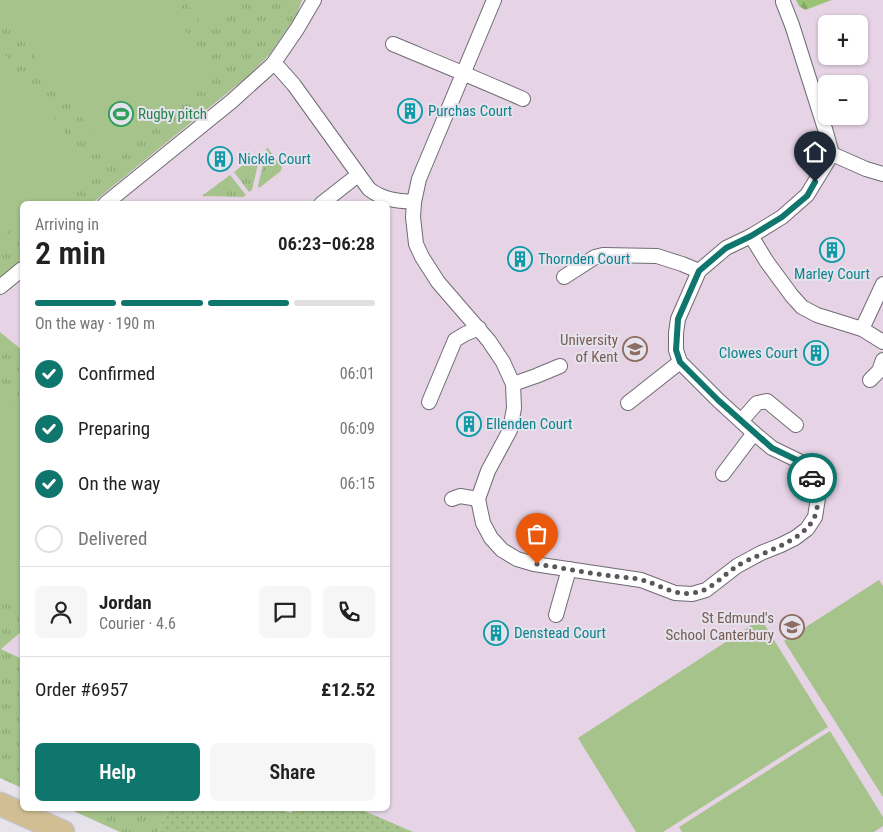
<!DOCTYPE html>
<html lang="en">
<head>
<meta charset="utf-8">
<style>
	body { margin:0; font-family:"Roboto Condensed",sans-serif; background:#f6f6f6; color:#222; height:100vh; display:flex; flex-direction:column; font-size:19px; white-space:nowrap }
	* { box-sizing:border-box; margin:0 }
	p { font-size:16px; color:#767676 }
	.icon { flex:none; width:28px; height:28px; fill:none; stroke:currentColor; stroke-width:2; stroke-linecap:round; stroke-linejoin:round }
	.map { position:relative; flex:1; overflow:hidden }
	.panel { position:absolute; left:20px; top:201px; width:370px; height:610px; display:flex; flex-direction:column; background:#fff; border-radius:8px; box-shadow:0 1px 4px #0004 }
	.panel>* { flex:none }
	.buttons { position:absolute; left:818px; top:15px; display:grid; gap:10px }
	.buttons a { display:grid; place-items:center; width:50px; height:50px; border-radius:8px; background:#fff; box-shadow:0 1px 4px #0004; font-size:25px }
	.pin { position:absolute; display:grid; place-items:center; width:42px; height:42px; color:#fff; margin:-51px -21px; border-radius:50% 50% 50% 0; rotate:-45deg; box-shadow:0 0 5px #0007 }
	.pin .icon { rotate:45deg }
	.courier { position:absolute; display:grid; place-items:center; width:50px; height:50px; margin:-25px; border:4px solid #0f766e; border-radius:50%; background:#fff; color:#222; box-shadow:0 1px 6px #0007 }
	.headline em { font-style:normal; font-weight:600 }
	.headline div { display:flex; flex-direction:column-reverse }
	.headline { display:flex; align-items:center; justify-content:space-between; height:85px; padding:0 15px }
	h1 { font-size:32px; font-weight:600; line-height:38px }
	.bar { display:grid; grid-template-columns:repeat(4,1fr); gap:8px 5px; align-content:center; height:60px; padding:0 15px }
	.bar i { height:6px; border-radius:4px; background:#e0e0e0 }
	.bar .current { background:#0f766e }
	.bar p { grid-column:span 4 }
	.line { display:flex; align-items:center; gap:12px; padding:0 15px; border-top:1px solid #e0e0e0 }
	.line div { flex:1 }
	.round { display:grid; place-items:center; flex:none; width:52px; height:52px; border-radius:8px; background:#f6f6f6 }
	ol { padding:0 15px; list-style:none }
	li { display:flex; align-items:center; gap:15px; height:55px }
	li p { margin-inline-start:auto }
	li .icon { padding:5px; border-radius:50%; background:#0f766e; color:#fff; stroke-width:4 }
	li:last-child { color:#767676 }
	li i { width:28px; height:28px; border:2px solid #e0e0e0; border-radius:50% }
	.cta { display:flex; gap:10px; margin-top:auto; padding:10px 15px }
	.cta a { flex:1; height:58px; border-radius:8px; background:#0f766e; color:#fff; font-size:20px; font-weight:600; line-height:58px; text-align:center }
	.cta a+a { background:#f6f6f6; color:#222 }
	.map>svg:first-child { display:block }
	.education { fill:#e6d4e6; fill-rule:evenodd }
	.grass { fill:url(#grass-tufts) }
	.forest { fill:url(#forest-firs) }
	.garden { fill:url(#garden-dots) }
	.pitch { fill:#a5c38a }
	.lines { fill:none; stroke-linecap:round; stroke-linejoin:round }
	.minor-casing { stroke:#6f6b74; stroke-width:16 }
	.primary-casing { stroke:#c5c5c5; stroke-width:25 }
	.minor { stroke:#fff; stroke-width:14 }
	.primary { stroke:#d1be92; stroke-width:22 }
	.done { stroke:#59575c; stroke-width:5; stroke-dasharray:0 9 }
	.route { stroke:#0f766e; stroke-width:6 }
	.labels { text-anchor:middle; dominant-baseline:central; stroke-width:4; stroke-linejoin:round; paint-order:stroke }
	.culture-label { font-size:15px; fill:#0d838f; stroke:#e6e2ec; text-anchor:start }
	.leisure-label { font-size:15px; fill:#27864d; stroke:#e6e2ec; text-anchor:start }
	.education-label { font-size:15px; fill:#785e54; stroke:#e6e2ec; text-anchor:end }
</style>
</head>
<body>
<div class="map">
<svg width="883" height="832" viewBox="0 0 883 832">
	<defs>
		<pattern id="grass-tufts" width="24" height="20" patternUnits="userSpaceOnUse" patternTransform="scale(1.25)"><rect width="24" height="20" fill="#a5c38a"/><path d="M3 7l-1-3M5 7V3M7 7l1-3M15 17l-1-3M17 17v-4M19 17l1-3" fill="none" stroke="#8da676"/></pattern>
		<pattern id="forest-firs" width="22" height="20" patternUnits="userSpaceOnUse" patternTransform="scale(1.25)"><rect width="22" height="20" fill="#9bc376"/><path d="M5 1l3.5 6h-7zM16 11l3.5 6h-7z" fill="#84a665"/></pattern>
		<pattern id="garden-dots" width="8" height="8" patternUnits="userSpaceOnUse" patternTransform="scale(1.25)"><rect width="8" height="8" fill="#a5c38a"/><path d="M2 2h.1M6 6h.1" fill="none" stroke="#8da676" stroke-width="1.8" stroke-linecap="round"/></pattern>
	</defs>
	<rect width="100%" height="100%" fill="#e6e2ec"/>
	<path class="education" d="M0 0H883V832H413L360 809H388V204H22V659L0 649ZM826 24H859V56H826ZM826 84H859V116H826Z"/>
	<g class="grass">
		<polygon points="0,0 302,0 296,16 270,54 248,76 91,204 22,204 22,259 0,278"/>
		<polygon points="267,147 282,167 281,171 259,188 258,186"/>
		<polygon points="261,151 252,190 249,192 234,172"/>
		<polygon points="230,175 246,195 243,197 202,196"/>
		<polygon points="238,201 239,204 199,203 201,202"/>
		<polygon points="0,332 22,350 22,631 1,649 22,659 22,788 0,778"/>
		<polygon points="69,809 168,809 158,832 120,832"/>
	</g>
	<polygon class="forest" points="796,0 832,0 805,10 799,6"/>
	<polygon class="garden" points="168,809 279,809 292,813 293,809 360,809 413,832 158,832"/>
	<g class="pitch">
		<polygon points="0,0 162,0 217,73 110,155 0,11"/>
		<polygon points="184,0 242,0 205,28"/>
		<polygon points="0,48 92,168 45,204 22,204 22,221 0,238"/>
		<polygon points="0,397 22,416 22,606 19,611 0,595"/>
		<polygon points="879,580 883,586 883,797 784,641"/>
		<polygon points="761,619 828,727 663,832 636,832 578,738"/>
		<polygon points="830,731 883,817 883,826 874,832 682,832 679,827"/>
	</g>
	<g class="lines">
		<defs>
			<g id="minor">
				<polyline points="494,0 419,179 414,202 413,217 416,244 422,257 438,282 489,341 503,362 513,384 514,408 510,430 488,471 478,499 483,523 491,538 502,550 517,559 534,564 641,580 675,593 692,594 706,590 737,566 761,553 781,545 795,538 807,529 815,517 818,498 812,476 801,462 772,448 754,433 718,400 680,362 676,350 676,333 678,319 699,271 726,248 751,236 782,217 807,195 832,154 826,132 792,25 783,2 783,0"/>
				<path d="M393 44C436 62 480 80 523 99"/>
				<path d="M273 64 279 68 294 85 369 189C383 200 398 201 414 202"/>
				<polyline points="832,154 866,169 883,174"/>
				<polyline points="105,204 232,101 273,64 297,29 314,0"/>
				<polyline points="321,204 358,175"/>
				<polyline points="751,236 767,262 792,296 802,307 817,315 862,329 883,342"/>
				<polyline points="564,277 595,257 603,255 657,256 682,264 699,271"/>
				<polyline points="0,287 22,269"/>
				<polyline points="862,329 883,284"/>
				<polyline points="870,380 879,371 883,360"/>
				<polyline points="513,384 536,376 560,366"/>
				<polyline points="429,402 455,340 465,334 479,328"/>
				<polyline points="628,403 680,362"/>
				<polyline points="741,421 757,403 767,401 796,425"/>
				<polyline points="723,474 754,433"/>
				<polyline points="452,499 460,496 478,499"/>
				<polyline points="556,615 569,569"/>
			</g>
			<polyline id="primary" points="0,804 63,832"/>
		</defs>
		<use href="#minor" class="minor-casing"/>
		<use href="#primary" class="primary-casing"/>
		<use href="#minor" class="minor"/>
		<use href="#primary" class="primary"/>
	</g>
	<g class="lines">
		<path class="done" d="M537 564C557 567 577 571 597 574 611 576 625 577 638 579 658 583 672 596 693 593 711 591 723 575 737 566 765 549 823 539 817 497 816 490 814 484 812 478"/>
		<polyline class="route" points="812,478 801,462 772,448 718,400 680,362 676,350 678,319 699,271 726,248 751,236 782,217 807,196 815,182"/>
	</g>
	<defs>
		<symbol id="building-ring" viewBox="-11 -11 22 22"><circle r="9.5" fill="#e6e2ec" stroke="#0f9aa8" stroke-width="1.5"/><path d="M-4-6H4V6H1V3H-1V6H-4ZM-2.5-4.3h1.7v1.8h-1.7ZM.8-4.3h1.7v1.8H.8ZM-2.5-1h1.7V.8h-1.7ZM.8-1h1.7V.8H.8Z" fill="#0f9aa8"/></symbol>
		<symbol id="stadium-ring" viewBox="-11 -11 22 22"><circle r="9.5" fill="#e6e2ec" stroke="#2e9e5b" stroke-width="1.5"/><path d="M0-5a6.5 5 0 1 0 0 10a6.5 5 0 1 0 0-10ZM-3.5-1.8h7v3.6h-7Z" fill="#2e9e5b"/></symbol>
		<symbol id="university-ring" viewBox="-11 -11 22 22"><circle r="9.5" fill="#e6e2ec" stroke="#8d6e63" stroke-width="1.5"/><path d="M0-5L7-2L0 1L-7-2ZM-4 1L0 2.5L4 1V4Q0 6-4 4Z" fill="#8d6e63"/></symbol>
		<symbol id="school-ring" viewBox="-11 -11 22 22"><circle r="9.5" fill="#e6e2ec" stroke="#8d6e63" stroke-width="1.5"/><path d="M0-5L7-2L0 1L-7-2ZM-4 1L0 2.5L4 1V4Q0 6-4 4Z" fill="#8d6e63"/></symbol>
	</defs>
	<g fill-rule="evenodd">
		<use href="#building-ring" x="396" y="97" width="28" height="28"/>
		<use href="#stadium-ring" x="107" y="100" width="28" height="28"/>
		<use href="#building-ring" x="206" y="145" width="28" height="28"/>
		<use href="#building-ring" x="818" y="236" width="28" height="28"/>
		<use href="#building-ring" x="506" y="245" width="28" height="28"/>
		<use href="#university-ring" x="621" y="335" width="28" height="28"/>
		<use href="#building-ring" x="802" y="339" width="28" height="28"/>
		<use href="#building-ring" x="455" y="410" width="28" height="28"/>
		<use href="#school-ring" x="778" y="613" width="28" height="28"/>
		<use href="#building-ring" x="482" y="619" width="28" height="28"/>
	</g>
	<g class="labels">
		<g class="culture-label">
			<text x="428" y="111">Purchas Court</text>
			<text x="238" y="159">Nickle Court</text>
			<text x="538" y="259">Thornden Court</text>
			<text x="832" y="274" text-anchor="middle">Marley Court</text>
			<text x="798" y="353" text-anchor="end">Clowes Court</text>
			<text x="486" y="424">Ellenden Court</text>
			<text x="514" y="633">Denstead Court</text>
		</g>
		<g class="leisure-label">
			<text x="138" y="114">Rugby pitch</text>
		</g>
		<g class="education-label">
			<text x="618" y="340">University<tspan x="618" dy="17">of Kent</tspan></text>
			<text x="774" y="618">St Edmund's<tspan x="774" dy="17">School Canterbury</tspan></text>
		</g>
	</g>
</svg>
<div class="buttons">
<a>+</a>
<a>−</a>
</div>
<div class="pin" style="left:537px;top:564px;background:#ea580c"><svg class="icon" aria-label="bag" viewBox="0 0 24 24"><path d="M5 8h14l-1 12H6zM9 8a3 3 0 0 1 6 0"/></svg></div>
<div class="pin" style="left:815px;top:182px;background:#1f2937"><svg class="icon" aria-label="home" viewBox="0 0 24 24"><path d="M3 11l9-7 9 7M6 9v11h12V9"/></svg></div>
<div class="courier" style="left:812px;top:478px"><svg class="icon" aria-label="car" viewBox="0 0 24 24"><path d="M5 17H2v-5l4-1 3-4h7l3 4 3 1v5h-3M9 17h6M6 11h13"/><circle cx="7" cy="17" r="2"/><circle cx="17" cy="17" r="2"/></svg></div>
<section class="panel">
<div class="headline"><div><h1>2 min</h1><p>Arriving in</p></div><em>06:23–06:28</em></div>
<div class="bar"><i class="current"></i><i class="current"></i><i class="current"></i><i></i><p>On the way · 190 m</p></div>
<ol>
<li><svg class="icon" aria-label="check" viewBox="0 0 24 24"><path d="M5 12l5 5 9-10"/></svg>Confirmed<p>06:01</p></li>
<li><svg class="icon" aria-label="check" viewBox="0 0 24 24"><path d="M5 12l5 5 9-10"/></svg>Preparing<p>06:09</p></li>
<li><svg class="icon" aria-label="check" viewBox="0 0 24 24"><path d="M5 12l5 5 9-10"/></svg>On the way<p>06:15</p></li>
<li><i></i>Delivered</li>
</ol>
<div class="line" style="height:90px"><a class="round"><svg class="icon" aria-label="person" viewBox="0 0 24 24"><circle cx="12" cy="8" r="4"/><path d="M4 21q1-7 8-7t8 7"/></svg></a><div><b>Jordan</b><p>Courier · 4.6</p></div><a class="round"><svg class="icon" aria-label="chat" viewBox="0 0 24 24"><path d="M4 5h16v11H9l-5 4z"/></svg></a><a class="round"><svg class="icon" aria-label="phone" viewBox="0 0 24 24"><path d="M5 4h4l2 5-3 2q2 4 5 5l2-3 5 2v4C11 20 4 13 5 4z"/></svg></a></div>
<div class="line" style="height:65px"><div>Order #6957</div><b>£12.52</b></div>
<div class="cta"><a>Help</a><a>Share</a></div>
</section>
</div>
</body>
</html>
